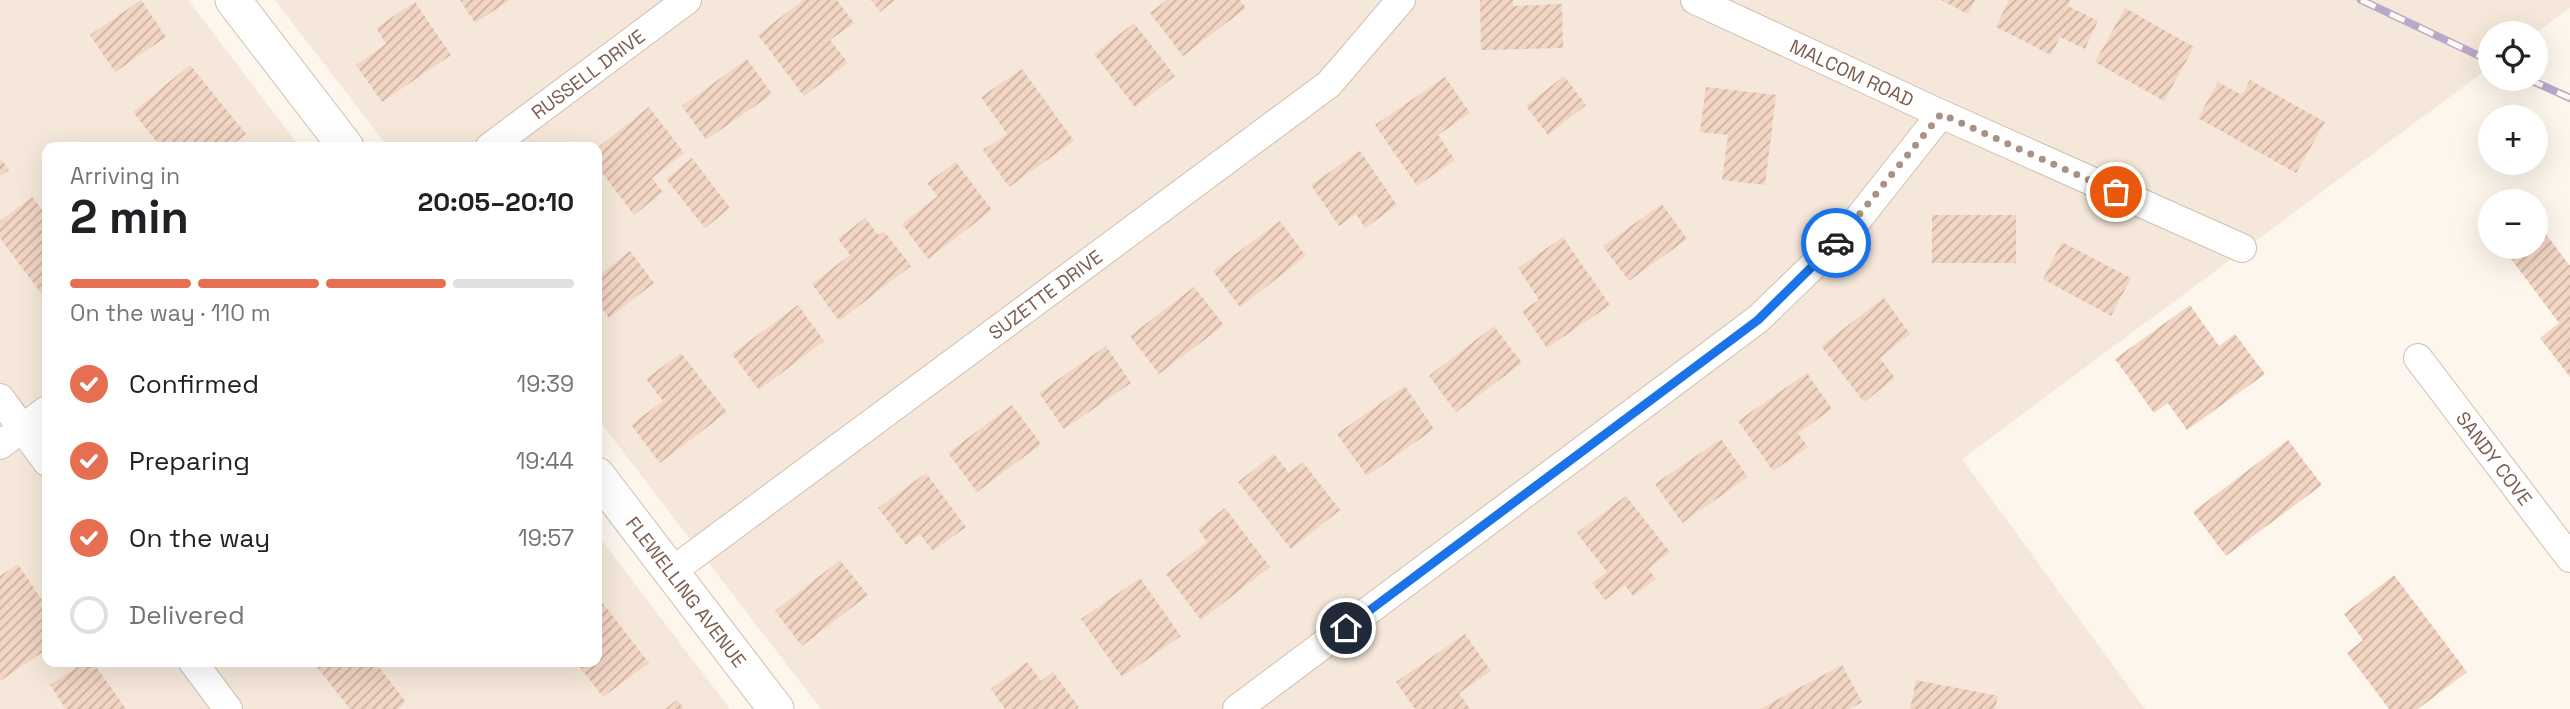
<!DOCTYPE html>
<html lang="en">
<head>
<meta charset="utf-8">
<style>
	body { margin:0; font-family:"Space Grotesk",sans-serif; background:#f6f6f6; color:#202124; height:100vh; display:flex; flex-direction:column; font-size:26px; white-space:nowrap }
	* { box-sizing:border-box; margin:0 }
	p { font-size:23px; color:#757577 }
	.icon { flex:none; width:38px; height:38px; fill:none; stroke:currentColor; stroke-width:2; stroke-linecap:round; stroke-linejoin:round }
	.map { position:relative; flex:1; overflow:hidden }
	.panel { position:absolute; left:42px; top:142px; width:560px; height:525px; display:flex; flex-direction:column; background:#fff; border-radius:14px; box-shadow:0 7px 28px #0002 }
	.panel>* { flex:none }
	.fabs { position:absolute; left:2478px; top:21px; display:grid; gap:14px }
	.fabs a { display:grid; place-items:center; width:70px; height:70px; border-radius:50%; background:#fff; box-shadow:0 7px 28px #0002; font-size:35px }
	.pin { position:absolute; display:grid; place-items:center; width:60px; height:60px; color:#fff; margin:-30px; border:4px solid #fff; border-radius:50%; box-shadow:0 2px 7px #0007 }
	.courier { position:absolute; display:grid; place-items:center; width:70px; height:70px; margin:-35px; border:5px solid #1a73e8; border-radius:50%; background:#fff; color:#222; box-shadow:0 2px 9px #0007 }
	.headline em { font-style:normal; font-weight:700 }
	.headline div { display:flex; flex-direction:column-reverse }
	.headline { display:flex; align-items:center; justify-content:space-between; height:119px; padding:0 28px }
	h1 { font-size:46px; font-weight:700; line-height:52px }
	.bar { display:grid; grid-template-columns:repeat(4,1fr); gap:10px 7px; align-content:center; height:84px; padding:0 28px }
	.bar i { height:9px; border-radius:5px; background:#e0e0e0 }
	.bar .active { background:#e76f51 }
	.bar p { grid-column:span 4 }
	ol { padding:0 28px; list-style:none }
	li { display:flex; align-items:center; gap:21px; height:77px }
	li p { margin-inline-start:auto }
	li .icon { padding:7px; border-radius:50%; background:#e76f51; color:#fff; stroke-width:4 }
	li:last-child { color:#757577 }
	li i { width:38px; height:38px; border:4px solid #e0e0e0; border-radius:50% }
	.map>svg:first-child { display:block }
	.residential { fill:#f5e8da }
	.building { fill:url(#building-hatch) }
	.lines { fill:none; stroke-linecap:round; stroke-linejoin:round }
	.minor-casing { stroke:#d1beb0; stroke-width:30 }
	.tertiary-casing { stroke:#d1beb0; stroke-width:37 }
	.minor { stroke:#fff; stroke-width:28 }
	.tertiary { stroke:#fff; stroke-width:35 }
	.rail-casing { stroke:#b9a8c9; stroke-width:8 }
	.rail { stroke:#fffaf3; stroke-width:5; stroke-dasharray:16; stroke-linecap:butt }
	.done { stroke:#a89285; stroke-width:7; stroke-dasharray:0 12.6 }
	.route { stroke:#1a73e8; stroke-width:9 }
	.labels { text-anchor:middle; dominant-baseline:central; stroke-width:5; stroke-linejoin:round; paint-order:stroke }
	.street-label { font-size:19px; fill:#7a5c4d; stroke:#fffaf3 }
</style>
</head>
<body>
<div class="map">
<svg width="2570" height="709" viewBox="0 0 2570 709">
	<defs>
		<pattern id="building-hatch" width="6" height="6" patternUnits="userSpaceOnUse" patternTransform="scale(1.75)"><rect width="6" height="6" fill="#f3d5c3"/><path d="M-1 1l2-2M0 6l6-6M5 7l2-2" fill="none" stroke="#cab0a1"/></pattern>
	</defs>
	<rect width="100%" height="100%" fill="#fdf6ec"/>
	<g class="residential">
		<polygon points="0,0 188,0 300,147 47,147 47,662 597,662 597,534 730,709 0,709"/>
		<polygon points="275,0 2570,0 2570,8 2536,33 2490,33 2490,67 1962,459 2145,709 821,709 597,418 597,147 388,147"/>
	</g>
	<g class="building">
		<polygon points="141,0 166,37 115,72 90,35"/>
		<polygon points="460,0 510,0 475,23"/>
		<polygon points="803,0 837,0 854,23 830,40 848,63 804,96 758,35"/>
		<polygon points="871,0 895,0 880,12"/>
		<polygon points="1167,0 1240,0 1246,8 1183,56 1150,13"/>
		<polygon points="1480,0 1513,0 1513,6 1562,4 1563,48 1481,50"/>
		<polygon points="1941,0 1975,0 1968,14"/>
		<polygon points="2009,0 2071,0 2068,6 2098,21 2085,49 2060,37 2051,55 1996,27"/>
		<polygon points="415,2 451,55 382,102 356,65 386,44 376,28"/>
		<polygon points="2125,8 2194,47 2164,101 2095,62"/>
		<polygon points="1134,23 1175,76 1135,107 1094,54"/>
		<polygon points="747,59 772,94 706,140 682,106"/>
		<polygon points="190,65 246,134 230,147 161,147 133,112"/>
		<polygon points="1022,69 1074,141 1009,187 983,150 1007,134 981,97"/>
		<polygon points="1564,76 1586,105 1548,135 1526,106"/>
		<polygon points="1445,77 1470,113 1438,135 1455,160 1417,186 1375,125"/>
		<polygon points="2250,80 2325,122 2296,173 2198,118 2218,82 2242,95"/>
		<polygon points="1706,87 1776,95 1765,185 1722,180 1728,135 1700,132"/>
		<polygon points="649,107 684,153 652,178 663,192 634,215 597,166 597,148"/>
		<polygon points="1360,151 1397,205 1365,228 1356,214 1339,226 1311,185"/>
		<polygon points="0,158 9,170 0,176"/>
		<polygon points="692,158 730,208 705,228 666,179"/>
		<polygon points="956,162 992,210 928,259 902,224 938,196 927,183"/>
		<polygon points="32,197 47,216 47,293 43,296 0,238 0,221"/>
		<polygon points="1662,204 1687,239 1629,281 1603,246"/>
		<rect x="1932" y="215" width="84" height="48"/>
		<polygon points="865,218 878,235 884,231 911,266 839,321 812,284 850,255 838,239"/>
		<polygon points="1280,221 1306,256 1240,307 1213,271"/>
		<polygon points="2536,221 2570,266 2570,377 2540,338 2559,323 2502,247 2536,247"/>
		<polygon points="1563,237 1610,305 1547,348 1522,311 1539,300 1518,268"/>
		<polygon points="2062,242 2131,278 2111,316 2043,279"/>
		<polygon points="630,251 654,283 609,318 597,302 597,277"/>
		<polygon points="1194,287 1224,325 1159,374 1130,336"/>
		<polygon points="1884,298 1910,334 1880,358 1895,378 1864,402 1821,346"/>
		<polygon points="798,305 824,341 759,390 732,354"/>
		<polygon points="2190,305 2219,346 2235,334 2265,374 2187,430 2168,403 2154,413 2115,359"/>
		<polygon points="1494,326 1522,363 1456,412 1429,376"/>
		<polygon points="1106,346 1131,383 1064,429 1039,393"/>
		<polygon points="681,353 727,412 660,463 631,425 663,401 646,379"/>
		<polygon points="1807,373 1832,409 1798,433 1808,447 1773,471 1738,421"/>
		<polygon points="1405,386 1434,429 1367,476 1337,434"/>
		<polygon points="1012,405 1041,444 977,492 948,453"/>
		<polygon points="1721,439 1748,477 1682,523 1655,484"/>
		<polygon points="2288,440 2322,485 2226,556 2193,512"/>
		<polygon points="1274,454 1289,473 1303,462 1340,510 1291,549 1238,482"/>
		<polygon points="926,473 966,527 933,551 920,534 906,545 878,508"/>
		<polygon points="1626,496 1670,552 1648,569 1656,579 1633,596 1625,585 1605,600 1592,583 1607,572 1577,533"/>
		<polygon points="1225,508 1270,567 1201,620 1166,574 1207,542 1198,529"/>
		<polygon points="840,560 868,595 802,646 775,611"/>
		<polygon points="18,564 47,608 47,649 0,681 0,576"/>
		<polygon points="2394,575 2467,672 2418,709 2389,709 2347,653 2363,640 2344,614"/>
		<polygon points="1140,578 1181,636 1122,677 1081,619"/>
		<polygon points="598,597 649,663 603,697 576,662 597,662"/>
		<polygon points="1465,634 1491,671 1459,693 1470,709 1415,709 1396,682"/>
		<polygon points="85,662 93,662 126,709 66,709 50,685"/>
		<polygon points="313,662 375,662 406,702 398,709 350,709"/>
		<polygon points="1027,662 1041,681 1053,672 1079,707 1076,709 1005,709 991,689"/>
		<polygon points="1842,665 1862,702 1849,709 1760,709"/>
		<polygon points="1916,680 1998,696 1995,709 1910,709"/>
		<polygon points="677,700 684,709 665,709"/>
	</g>
	<g class="lines">
		<defs>
			<g id="minor">
				<path id="s1" d="M1695 0 1941 114 2242 248"/>
				<path id="s2" d="M490 147 687 0"/>
				<path id="s3" d="M2418 358 2570 558"/>
				<polyline points="0,398 47,462"/>
				<polyline points="0,445 47,410"/>
				<path id="s4" d="M671 572 1329 84 1401 0"/>
				<polyline points="193,662 228,709"/>
				<polyline points="1237,709 1758,319 1847,233 1941,114"/>
			</g>
			<g id="tertiary">
				<polyline points="233,0 346,147"/>
				<path id="s5" d="M597 475 776 709"/>
			</g>
		</defs>
		<use href="#minor" class="minor-casing"/>
		<use href="#tertiary" class="tertiary-casing"/>
		<use href="#minor" class="minor"/>
		<use href="#tertiary" class="tertiary"/>
		<defs>
			<g id="rail">
				<polyline points="2361,0 2490,61"/>
				<polyline points="2528,79 2570,98"/>
			</g>
		</defs>
		<use href="#rail" class="rail-casing"/>
		<use href="#rail" class="rail"/>
	</g>
	<g class="lines">
		<polyline class="done" points="1836,243 1941,114 2116,192"/>
		<polyline class="route" points="1346,628 1758,320 1836,243"/>
	</g>
	<g class="labels">
		<g class="street-label">
			<text stroke="none"><textPath href="#s1" startOffset="173">MALCOM ROAD</textPath></text>
			<text stroke="none"><textPath href="#s2" startOffset="122">RUSSELL DRIVE</textPath></text>
			<text stroke="none"><textPath href="#s4" startOffset="466">SUZETTE DRIVE</textPath></text>
			<text stroke="none"><textPath href="#s3" startOffset="126">SANDY COVE</textPath></text>
			<text stroke="none"><textPath href="#s5" startOffset="147">FLEWELLING AVENUE</textPath></text>
		</g>
	</g>
</svg>
<div class="fabs">
<a><svg class="icon" aria-label="locate" viewBox="0 0 24 24"><circle cx="12" cy="12" r="6"/><path d="M12 2v4M12 18v4M2 12h4M18 12h4"/></svg></a>
<a>+</a>
<a>−</a>
</div>
<div class="pin" style="left:2116px;top:192px;background:#ea580c"><svg class="icon" aria-label="bag" viewBox="0 0 24 24"><path d="M5 8h14l-1 12H6zM9 8a3 3 0 0 1 6 0"/></svg></div>
<div class="pin" style="left:1346px;top:628px;background:#1f2937"><svg class="icon" aria-label="home" viewBox="0 0 24 24"><path d="M3 11l9-7 9 7M6 9v11h12V9"/></svg></div>
<div class="courier" style="left:1836px;top:243px"><svg class="icon" aria-label="car" viewBox="0 0 24 24"><path d="M5 17H2v-5l4-1 3-4h7l3 4 3 1v5h-3M9 17h6M6 11h13"/><circle cx="7" cy="17" r="2"/><circle cx="17" cy="17" r="2"/></svg></div>
<section class="panel">
<div class="headline"><div><h1>2 min</h1><p>Arriving in</p></div><em>20:05–20:10</em></div>
<div class="bar"><i class="active"></i><i class="active"></i><i class="active"></i><i></i><p>On the way · 110 m</p></div>
<ol>
<li><svg class="icon" aria-label="check" viewBox="0 0 24 24"><path d="M5 12l5 5 9-10"/></svg>Confirmed<p>19:39</p></li>
<li><svg class="icon" aria-label="check" viewBox="0 0 24 24"><path d="M5 12l5 5 9-10"/></svg>Preparing<p>19:44</p></li>
<li><svg class="icon" aria-label="check" viewBox="0 0 24 24"><path d="M5 12l5 5 9-10"/></svg>On the way<p>19:57</p></li>
<li><i></i>Delivered</li>
</ol>
</section>
</div>
</body>
</html>
